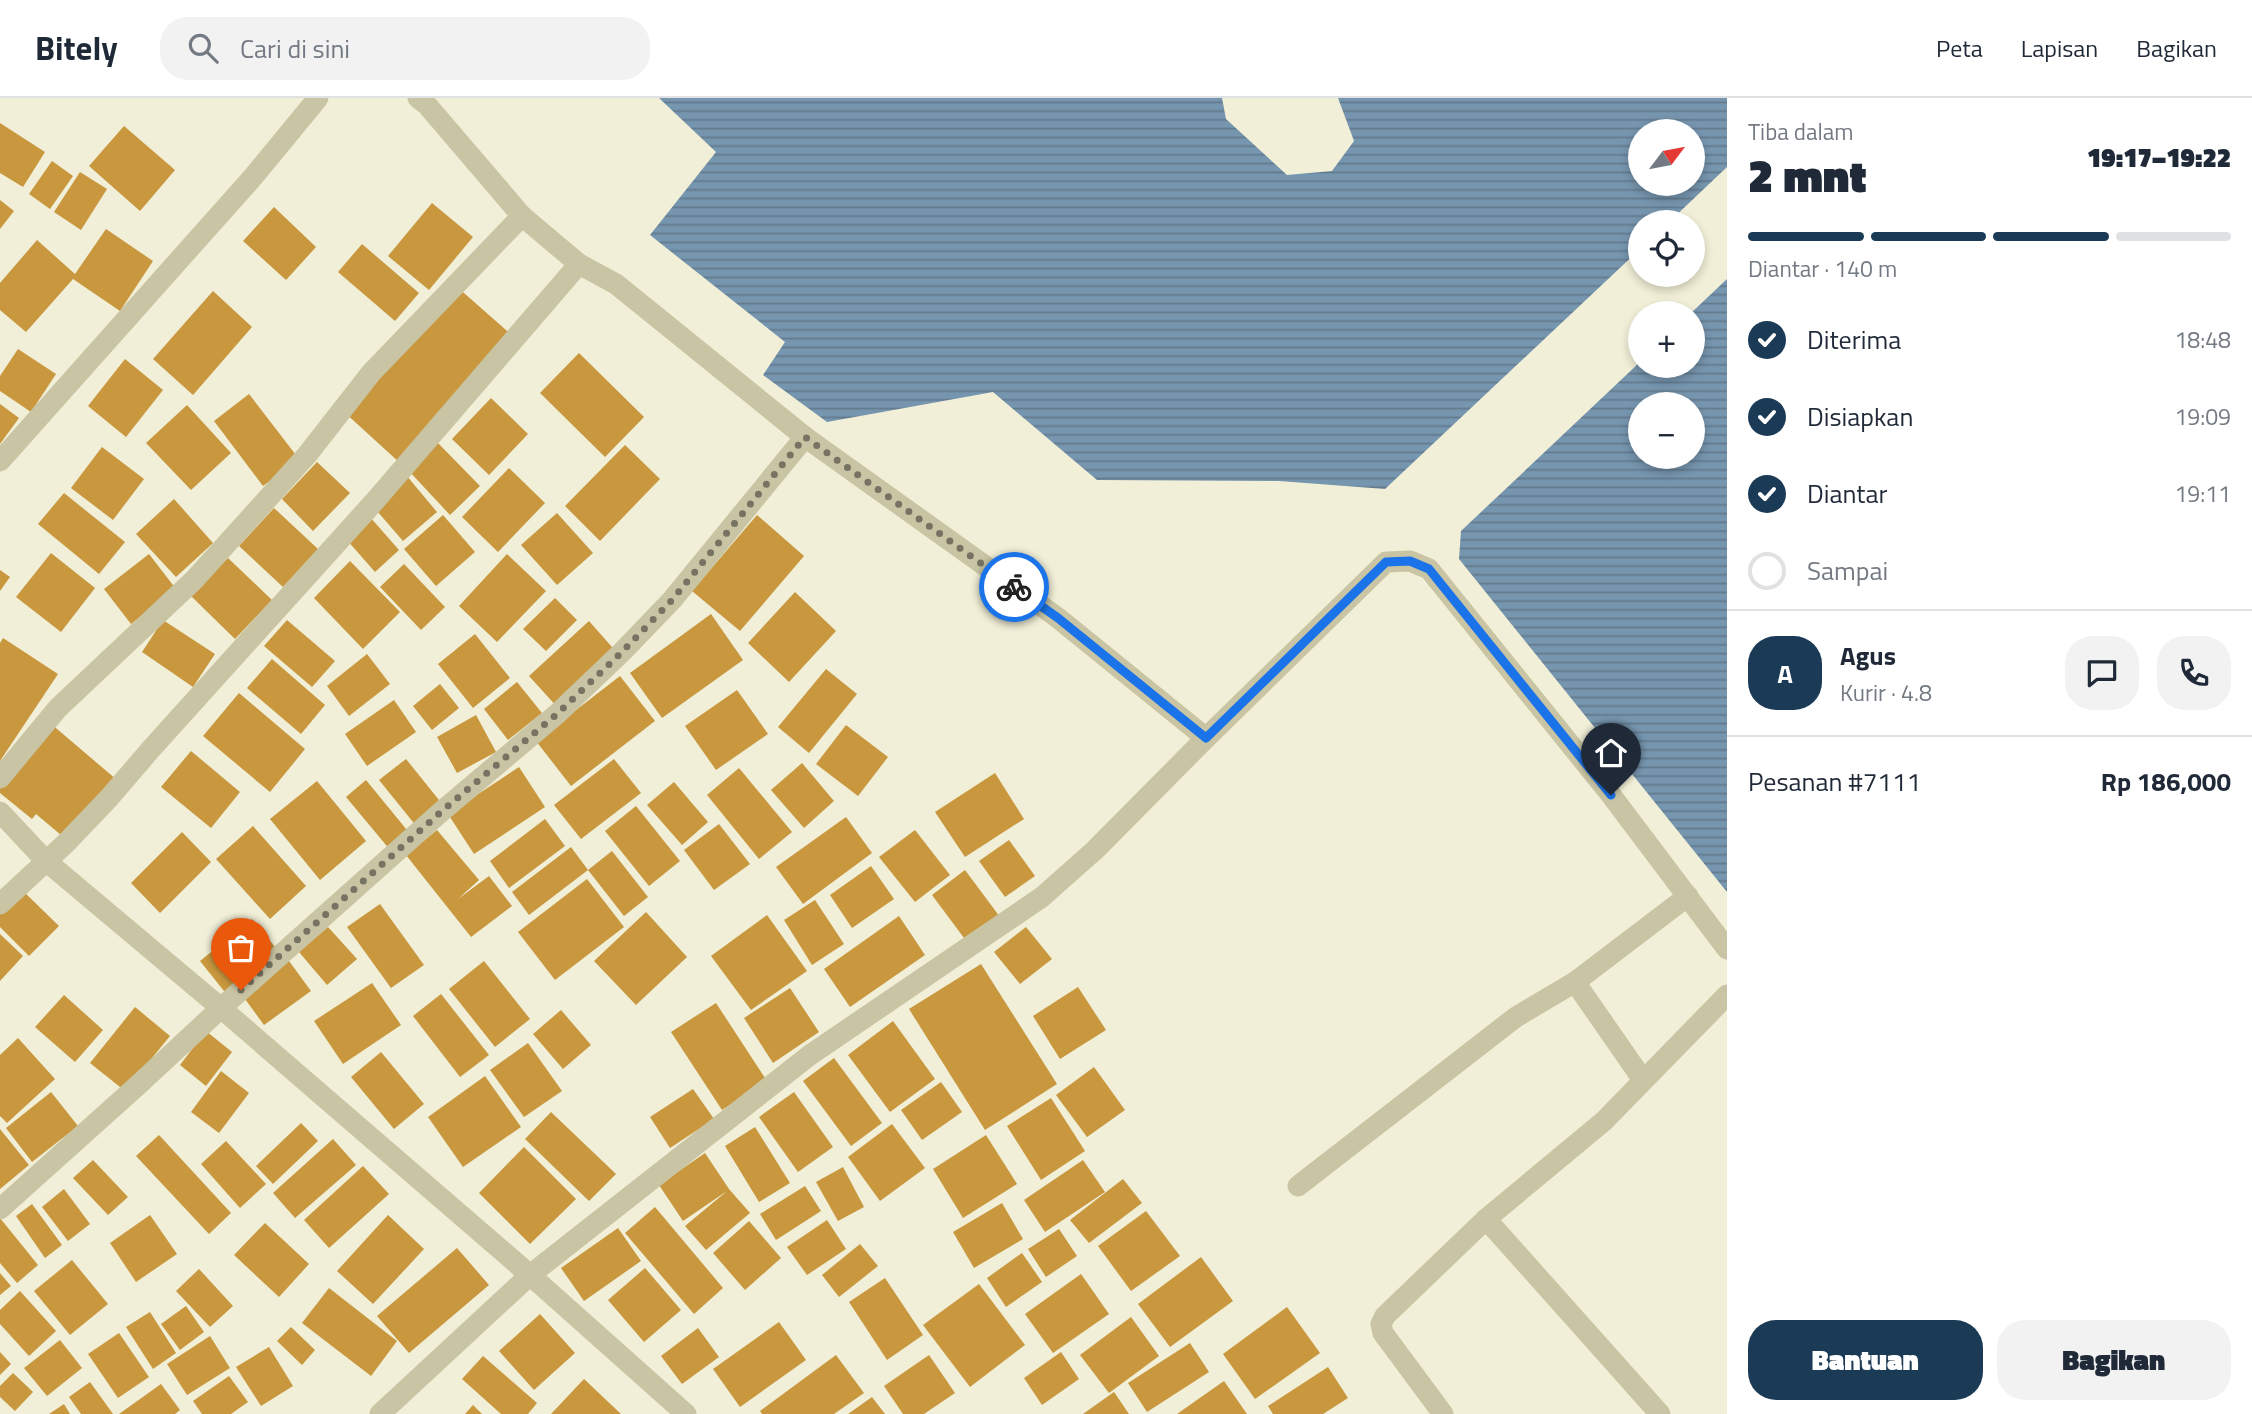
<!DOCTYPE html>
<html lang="id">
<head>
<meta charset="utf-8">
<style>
	body { margin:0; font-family:"Titillium Web",sans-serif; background:#f2f2f3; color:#1f2937; height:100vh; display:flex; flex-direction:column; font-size:26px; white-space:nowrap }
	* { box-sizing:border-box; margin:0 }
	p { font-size:23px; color:#747a83 }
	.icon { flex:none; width:38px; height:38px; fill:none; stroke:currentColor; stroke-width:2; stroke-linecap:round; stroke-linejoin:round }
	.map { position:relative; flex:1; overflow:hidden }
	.sheet { display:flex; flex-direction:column; background:#fff; width:525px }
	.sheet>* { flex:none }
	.needle { width:46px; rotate:58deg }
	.fabs { position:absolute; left:1628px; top:21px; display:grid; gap:14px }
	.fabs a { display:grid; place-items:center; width:77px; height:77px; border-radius:50%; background:#fff; box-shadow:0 4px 10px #0003; font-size:35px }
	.pin { position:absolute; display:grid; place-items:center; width:60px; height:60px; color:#fff; margin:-72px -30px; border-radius:50% 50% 50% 0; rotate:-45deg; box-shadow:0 0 7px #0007 }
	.pin .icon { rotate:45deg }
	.courier { position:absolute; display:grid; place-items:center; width:70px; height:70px; margin:-35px; border:5px solid #1a73e8; border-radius:50%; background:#fff; color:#222; box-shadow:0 2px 9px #0007 }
	.head em { font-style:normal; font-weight:800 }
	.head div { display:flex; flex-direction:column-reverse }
	.head { display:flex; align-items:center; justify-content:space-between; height:119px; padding:0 21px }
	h1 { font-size:46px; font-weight:800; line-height:52px }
	.bar { display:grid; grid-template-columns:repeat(4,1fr); gap:10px 7px; align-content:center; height:84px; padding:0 21px }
	.bar i { height:9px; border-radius:5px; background:#e0e1e3 }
	.bar .selected { background:#1b3a56 }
	.bar p { grid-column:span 4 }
	.line { display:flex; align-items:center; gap:18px; padding:0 21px; border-top:2px solid #e0e1e3 }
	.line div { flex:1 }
	.round { display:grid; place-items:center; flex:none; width:74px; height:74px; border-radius:28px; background:#f2f2f3 }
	ol { padding:0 21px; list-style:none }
	li { display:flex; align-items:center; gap:21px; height:77px }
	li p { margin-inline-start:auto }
	li .icon { padding:7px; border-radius:50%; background:#1b3a56; color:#fff; stroke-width:4 }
	li:last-child { color:#747a83 }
	li i { width:38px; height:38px; border:4px solid #e0e1e3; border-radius:50% }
	.action { display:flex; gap:14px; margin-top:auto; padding:14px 21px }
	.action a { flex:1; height:80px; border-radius:28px; background:#1b3a56; color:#fff; font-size:28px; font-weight:800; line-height:80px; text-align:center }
	.action a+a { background:#f2f2f3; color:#1f2937 }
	header { display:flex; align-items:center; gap:42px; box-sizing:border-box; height:98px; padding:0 35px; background:#fff; border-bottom:2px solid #e0e1e3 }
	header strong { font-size:33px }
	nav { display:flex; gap:38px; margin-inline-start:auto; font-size:24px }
	.search { width:490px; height:63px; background:#f2f2f3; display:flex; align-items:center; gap:18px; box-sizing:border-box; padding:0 24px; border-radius:28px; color:#747a83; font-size:26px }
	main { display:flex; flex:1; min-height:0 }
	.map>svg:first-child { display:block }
	.water { fill:url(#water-rules); fill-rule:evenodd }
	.building { fill:#c8973e }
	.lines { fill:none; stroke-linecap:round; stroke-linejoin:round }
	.minor { stroke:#c9c4a3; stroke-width:21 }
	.done { stroke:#767363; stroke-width:7; stroke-dasharray:0 12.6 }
	.route { stroke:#1a73e8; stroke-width:9 }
</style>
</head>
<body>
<header>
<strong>Bitely</strong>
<div class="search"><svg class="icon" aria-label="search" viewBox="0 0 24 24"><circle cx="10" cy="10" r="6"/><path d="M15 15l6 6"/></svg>Cari di sini</div>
<nav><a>Peta</a><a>Lapisan</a><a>Bagikan</a></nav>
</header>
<main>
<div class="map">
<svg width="1727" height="1316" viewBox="0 0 1727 1316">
	<defs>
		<pattern id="water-rules" width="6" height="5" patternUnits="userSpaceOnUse" patternTransform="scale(1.75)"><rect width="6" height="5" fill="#7695ae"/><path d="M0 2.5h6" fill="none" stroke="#627a8d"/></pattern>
	</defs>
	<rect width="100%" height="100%" fill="#f1efd7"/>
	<g class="water">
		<path d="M659 0H1222L1226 21 1287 77 1332 73 1354 43 1338 0H1727V69L1669 124H1640V151L1385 391 1279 383 1097 382 993 294 827 324 763 277 785 244 650 137 716 54ZM1692 33V86H1640V33Z"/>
		<path d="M1727 181V794L1459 461 1461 433 1640 264V268H1692L1691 215ZM1640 306H1692V359H1640Z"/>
	</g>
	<g class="building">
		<polygon points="0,25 45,54 23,89 0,75"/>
		<polygon points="124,28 175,72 140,113 89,68"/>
		<polygon points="52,63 73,78 50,111 29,96"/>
		<polygon points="80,74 107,91 81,132 54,114"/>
		<polygon points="0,102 14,113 0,131"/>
		<polygon points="432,105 473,139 429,192 388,158"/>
		<polygon points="274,109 316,149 286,182 243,143"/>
		<polygon points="106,131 153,163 120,213 73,181 26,234 0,212 0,185 37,142 75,176"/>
		<polygon points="362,146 419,195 395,223 338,174"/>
		<polygon points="456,188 514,239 400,365 343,313"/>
		<polygon points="213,193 252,229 193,297 153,261"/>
		<polygon points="18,251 56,276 31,314 0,293 0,278"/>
		<polygon points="579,255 644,319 605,359 540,295"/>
		<polygon points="125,261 163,292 126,339 88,308"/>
		<polygon points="249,296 299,361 263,388 214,323"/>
		<polygon points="491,300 528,336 489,377 452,341"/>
		<polygon points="0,306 19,320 0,346"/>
		<polygon points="187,307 231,355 191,392 146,345"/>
		<polygon points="437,344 480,388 450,417 408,372"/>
		<polygon points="625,347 660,381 600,443 565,408"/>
		<polygon points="102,349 144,381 113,422 71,390"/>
		<polygon points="317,364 350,395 313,433 282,401"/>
		<polygon points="509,370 545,405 498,454 462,419"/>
		<polygon points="406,377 437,414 403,443 371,406"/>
		<polygon points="64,395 125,444 99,476 38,426"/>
		<polygon points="174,401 213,445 176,479 136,436"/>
		<polygon points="274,410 318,451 283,489 239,448"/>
		<polygon points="557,415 593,455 557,487 521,447"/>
		<polygon points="443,417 475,454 436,488 404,451"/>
		<polygon points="757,417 804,458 740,533 692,493"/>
		<polygon points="370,419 399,452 375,474 346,441"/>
		<polygon points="51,455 95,490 61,534 16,499"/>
		<polygon points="149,456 176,491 131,526 104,491"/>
		<polygon points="507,456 546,493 497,544 459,508"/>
		<polygon points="228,460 272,502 235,541 191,498"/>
		<polygon points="350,463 400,514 363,551 314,500"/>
		<polygon points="404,466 445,509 421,532 380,489"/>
		<polygon points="0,472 10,479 0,493"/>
		<polygon points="795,494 836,533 789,584 748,545"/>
		<polygon points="555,500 577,522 546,553 523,531"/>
		<polygon points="711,516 743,562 662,620 630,575"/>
		<polygon points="163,522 215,556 193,589 142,554"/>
		<polygon points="287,522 335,563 312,589 264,548"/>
		<polygon points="589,523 619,557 559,611 529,578"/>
		<polygon points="475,536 510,580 473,610 438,566"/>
		<polygon points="3,540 58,576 0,663 0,545"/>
		<polygon points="367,556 390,586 349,618 327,588"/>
		<polygon points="272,561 325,607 301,636 247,590"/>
		<polygon points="826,571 857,596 809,655 778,629"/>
		<polygon points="620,578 655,623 571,688 536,643"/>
		<polygon points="517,584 542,615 508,642 484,611"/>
		<polygon points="440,586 459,610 432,632 413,608"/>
		<polygon points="737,592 768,636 716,672 685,628"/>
		<polygon points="239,595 305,651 270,694 203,638"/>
		<polygon points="394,602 416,634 367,668 345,636"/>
		<polygon points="476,617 496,654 457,675 437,639"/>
		<polygon points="50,625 117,682 67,742 36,716 32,721 0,695 0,685"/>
		<polygon points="846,627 888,659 858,698 816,666"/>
		<polygon points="191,653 240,694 211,730 161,689"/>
		<polygon points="406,661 443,707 417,729 379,682"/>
		<polygon points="614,661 641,695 581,741 554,707"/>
		<polygon points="802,665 834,703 804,730 771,692"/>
		<polygon points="519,669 545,709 474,756 448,716"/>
		<polygon points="739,670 792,734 759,761 707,697"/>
		<polygon points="995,675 1024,721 965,759 935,714"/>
		<polygon points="366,682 411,737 391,753 346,699"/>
		<polygon points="317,683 366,743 320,782 270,721"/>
		<polygon points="674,684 708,724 682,747 647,707"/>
		<polygon points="636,708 680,763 649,788 605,733"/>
		<polygon points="846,719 872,755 803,806 776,769"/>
		<polygon points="545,721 565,748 509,790 490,763"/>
		<polygon points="719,726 750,766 714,792 684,752"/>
		<polygon points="253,728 306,788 270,821 216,761"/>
		<polygon points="437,732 479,782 458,801 489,778 512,808 471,839 406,757"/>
		<polygon points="915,732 950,777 915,804 879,759"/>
		<polygon points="182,734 211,764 160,815 131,785"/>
		<polygon points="1009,742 1035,778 1005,799 979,763"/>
		<polygon points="571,749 588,772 529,817 512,794"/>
		<polygon points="612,753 648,799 624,818 588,772"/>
		<polygon points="871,768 894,801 852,830 830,797"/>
		<polygon points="965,772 1000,819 967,844 932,797"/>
		<polygon points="587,781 624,829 555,882 518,834"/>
		<polygon points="20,790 59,828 29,858 0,829 0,810"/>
		<polygon points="815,802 844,846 812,867 784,822"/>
		<polygon points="380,806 424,867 391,890 347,829"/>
		<polygon points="646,814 687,859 636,907 594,863"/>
		<polygon points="767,817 807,873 751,912 711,858"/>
		<polygon points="899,818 925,857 850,909 824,871"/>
		<polygon points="252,821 280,855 228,898 200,863"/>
		<polygon points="328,829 357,861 327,887 299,854"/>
		<polygon points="1026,829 1052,861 1020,886 994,854"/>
		<polygon points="0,836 23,858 0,883"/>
		<polygon points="289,863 311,893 264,927 242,897"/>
		<polygon points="484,863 530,921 495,949 449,891"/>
		<polygon points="981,866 1057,986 985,1032 909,911"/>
		<polygon points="372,885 401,927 343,966 314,923"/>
		<polygon points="1078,889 1106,932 1060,961 1033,918"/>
		<polygon points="790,890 819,934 773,965 744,920"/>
		<polygon points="441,896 489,957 460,979 413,918"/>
		<polygon points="64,897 103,932 75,964 35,929"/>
		<polygon points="716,905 767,983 722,1012 671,934"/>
		<polygon points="135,909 170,938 125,993 90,965"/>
		<polygon points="561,912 591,947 563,971 533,936"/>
		<polygon points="893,923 935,981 890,1014 848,957"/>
		<polygon points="206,933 232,954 206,988 180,967"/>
		<polygon points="18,940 55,981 7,1025 0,1018 0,957"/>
		<polygon points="528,945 562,993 524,1019 490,972"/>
		<polygon points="381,954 424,1006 394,1031 351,979"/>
		<polygon points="834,960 882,1025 851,1048 803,983"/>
		<polygon points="1094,969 1125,1012 1087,1039 1056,997"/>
		<polygon points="221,973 249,995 219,1035 191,1014"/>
		<polygon points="485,978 521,1029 463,1069 428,1019"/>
		<polygon points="941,984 962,1014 922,1042 901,1012"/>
		<polygon points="693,991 714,1021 670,1050 650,1019"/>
		<polygon points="51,994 78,1028 32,1064 6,1030"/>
		<polygon points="794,994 833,1049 798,1074 759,1019"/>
		<polygon points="1051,1000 1085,1053 1041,1082 1007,1028"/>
		<polygon points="551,1014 616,1076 589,1103 525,1041"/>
		<polygon points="301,1025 318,1043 273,1086 256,1068"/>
		<polygon points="892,1026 925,1070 880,1103 848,1059"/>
		<polygon points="755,1029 790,1085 759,1104 725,1048"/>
		<polygon points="0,1031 29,1067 0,1091"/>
		<polygon points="159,1037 231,1115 209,1136 136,1058"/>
		<polygon points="986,1037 1017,1086 963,1120 933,1071"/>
		<polygon points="333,1041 356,1067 295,1120 273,1095"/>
		<polygon points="226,1043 266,1086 240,1110 201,1066"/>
		<polygon points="524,1049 576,1101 530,1146 479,1095"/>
		<polygon points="705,1055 729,1091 750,1115 706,1152 685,1128 727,1093 683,1123 659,1087"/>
		<polygon points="93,1062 128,1099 108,1117 73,1080"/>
		<polygon points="1083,1062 1105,1094 1045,1134 1024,1102"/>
		<polygon points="363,1068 389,1096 329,1150 304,1122"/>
		<polygon points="843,1069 864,1109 838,1123 816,1084"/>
		<polygon points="1123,1081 1142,1105 1089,1145 1070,1122"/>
		<polygon points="805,1088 821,1113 776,1142 760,1116"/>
		<polygon points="64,1091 90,1126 68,1143 42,1109"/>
		<polygon points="1002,1105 1023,1141 974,1170 953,1134"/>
		<polygon points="32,1106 62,1147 45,1160 16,1118"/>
		<polygon points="655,1109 723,1190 694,1216 625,1135"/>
		<polygon points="1146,1113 1180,1158 1131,1193 1098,1148"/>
		<polygon points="150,1117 177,1156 136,1184 110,1145"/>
		<polygon points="388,1117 424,1151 373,1206 337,1173"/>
		<polygon points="0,1120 38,1167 17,1185 0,1165"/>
		<polygon points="827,1122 846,1151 807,1177 787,1149"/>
		<polygon points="749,1123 781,1160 745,1192 713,1155"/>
		<polygon points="265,1125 309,1166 279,1199 234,1157"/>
		<polygon points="618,1130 641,1163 584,1203 561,1170"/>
		<polygon points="1059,1131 1077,1158 1046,1179 1028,1151"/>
		<polygon points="860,1146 878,1168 839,1199 822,1177"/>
		<polygon points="457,1150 489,1187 409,1255 377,1218"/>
		<polygon points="1022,1155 1042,1184 1006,1209 987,1180"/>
		<polygon points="1201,1159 1233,1203 1170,1249 1138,1206"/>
		<polygon points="72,1162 108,1206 70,1237 34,1193"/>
		<polygon points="645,1170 681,1212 644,1244 608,1202"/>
		<polygon points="199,1171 233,1208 210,1229 176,1193"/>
		<polygon points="0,1175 11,1188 0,1197"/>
		<polygon points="1081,1176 1109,1216 1053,1255 1025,1216"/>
		<polygon points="885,1180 923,1237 887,1262 849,1204"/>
		<polygon points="979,1186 1025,1247 970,1289 923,1227"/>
		<polygon points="329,1190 397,1243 371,1278 302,1225"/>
		<polygon points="20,1193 56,1233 29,1258 0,1226 0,1212"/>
		<polygon points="186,1208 204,1234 180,1252 161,1226"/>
		<polygon points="1287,1209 1320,1255 1255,1301 1223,1256"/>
		<polygon points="150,1214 176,1255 153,1271 126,1229"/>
		<polygon points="540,1216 575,1255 534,1292 499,1253"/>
		<polygon points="1131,1219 1159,1258 1109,1295 1080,1257"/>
		<polygon points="779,1224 806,1262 740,1309 713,1271"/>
		<polygon points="291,1229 315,1252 302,1267 277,1243"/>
		<polygon points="698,1230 719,1259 682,1286 661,1258"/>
		<polygon points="119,1235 149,1279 118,1300 88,1256"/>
		<polygon points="210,1238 230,1270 187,1297 167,1266"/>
		<polygon points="60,1242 82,1270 47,1298 24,1270"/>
		<polygon points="1190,1245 1209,1274 1147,1314 1128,1285"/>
		<polygon points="269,1249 293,1288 261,1308 236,1269"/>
		<polygon points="0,1254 11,1266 0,1277"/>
		<polygon points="1061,1254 1079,1281 1042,1307 1024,1280"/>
		<polygon points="836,1257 864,1295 834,1316 762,1316 760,1313"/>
		<polygon points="929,1257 955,1295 924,1316 903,1316 884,1288"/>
		<polygon points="483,1258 537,1305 528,1316 501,1316 462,1281"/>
		<polygon points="1328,1269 1348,1300 1323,1316 1273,1316 1268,1308"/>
		<polygon points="13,1275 33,1294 15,1313 0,1299 0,1288"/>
		<polygon points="229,1278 248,1304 231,1316 202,1316 193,1303"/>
		<polygon points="584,1281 621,1316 551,1316"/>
		<polygon points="1224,1283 1247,1316 1177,1316"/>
		<polygon points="90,1284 113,1316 81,1316 69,1299"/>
		<polygon points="161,1286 180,1312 175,1316 119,1316"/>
		<polygon points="1114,1294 1129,1316 1083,1316"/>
		<polygon points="872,1299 885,1316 848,1316"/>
		<polygon points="64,1306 70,1316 49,1316"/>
		<polygon points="473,1307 482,1316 465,1316"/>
	</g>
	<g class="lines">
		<g class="minor">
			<polyline points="522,118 579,166"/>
			<polyline points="0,363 253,79 318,0"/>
			<polyline points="0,680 58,610 194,482 307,357 371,275 522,118 427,7 418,0"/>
			<polyline points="0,714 46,763 221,910 530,1177 686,1316"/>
			<polyline points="0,806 66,745 109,700 151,651 374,404 579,166 616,186 805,339 1058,520 1206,640"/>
			<polyline points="1575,884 1688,798"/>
			<polyline points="1298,1088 1516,919 1575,884 1643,982"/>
			<polyline points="0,1111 137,988 221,910 442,713 557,616 622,554 672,502 805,339"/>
			<polyline points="1486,1121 1660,1316"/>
			<polyline points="380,1316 530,1177 810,957 1042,799 1095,752 1206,640 1386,464 1410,463 1429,471 1611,697 1727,851"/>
			<polyline points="1443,1316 1383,1235 1381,1226 1385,1218 1486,1121 1604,1023 1727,897"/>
		</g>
	</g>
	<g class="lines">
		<polyline class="done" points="241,892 442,713 557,616 622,554 672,502 805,339 1014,489"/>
		<polyline class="route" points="1014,489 1058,520 1206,640 1386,464 1410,463 1429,471 1611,697"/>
	</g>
</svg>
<div class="fabs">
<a><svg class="needle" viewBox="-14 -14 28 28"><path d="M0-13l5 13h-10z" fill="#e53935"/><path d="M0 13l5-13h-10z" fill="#747a83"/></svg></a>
<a><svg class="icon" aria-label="locate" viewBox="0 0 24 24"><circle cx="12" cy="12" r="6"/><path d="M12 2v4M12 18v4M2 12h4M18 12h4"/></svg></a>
<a>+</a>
<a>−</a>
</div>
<div class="pin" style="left:241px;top:892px;background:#ea580c"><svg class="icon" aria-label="bag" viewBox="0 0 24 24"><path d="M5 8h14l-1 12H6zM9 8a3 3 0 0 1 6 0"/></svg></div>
<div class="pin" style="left:1611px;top:697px;background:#1f2937"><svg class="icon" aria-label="home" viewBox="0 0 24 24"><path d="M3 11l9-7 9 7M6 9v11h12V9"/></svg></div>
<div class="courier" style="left:1014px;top:489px"><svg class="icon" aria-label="bike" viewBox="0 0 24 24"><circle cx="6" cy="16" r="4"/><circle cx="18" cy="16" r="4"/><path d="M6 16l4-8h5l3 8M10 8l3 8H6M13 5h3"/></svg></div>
</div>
<section class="sheet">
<div class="head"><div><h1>2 mnt</h1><p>Tiba dalam</p></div><em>19:17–19:22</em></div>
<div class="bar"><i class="selected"></i><i class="selected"></i><i class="selected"></i><i></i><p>Diantar · 140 m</p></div>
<ol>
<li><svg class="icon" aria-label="check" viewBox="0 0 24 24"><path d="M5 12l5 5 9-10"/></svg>Diterima<p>18:48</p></li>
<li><svg class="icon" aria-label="check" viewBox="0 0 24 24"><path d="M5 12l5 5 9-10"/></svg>Disiapkan<p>19:09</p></li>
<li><svg class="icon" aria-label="check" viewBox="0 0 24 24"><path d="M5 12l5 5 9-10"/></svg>Diantar<p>19:11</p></li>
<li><i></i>Sampai</li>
</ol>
<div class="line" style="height:126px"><b class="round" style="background:#1b3a56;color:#fff">A</b><div><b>Agus</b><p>Kurir · 4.8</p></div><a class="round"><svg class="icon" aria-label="chat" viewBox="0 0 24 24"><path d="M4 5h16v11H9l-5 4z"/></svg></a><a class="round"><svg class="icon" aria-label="phone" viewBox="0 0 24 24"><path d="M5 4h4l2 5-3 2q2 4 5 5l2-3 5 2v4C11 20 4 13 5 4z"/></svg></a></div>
<div class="line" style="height:91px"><div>Pesanan #7111</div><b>Rp 186,000</b></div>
<div class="action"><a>Bantuan</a><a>Bagikan</a></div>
</section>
</main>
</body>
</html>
